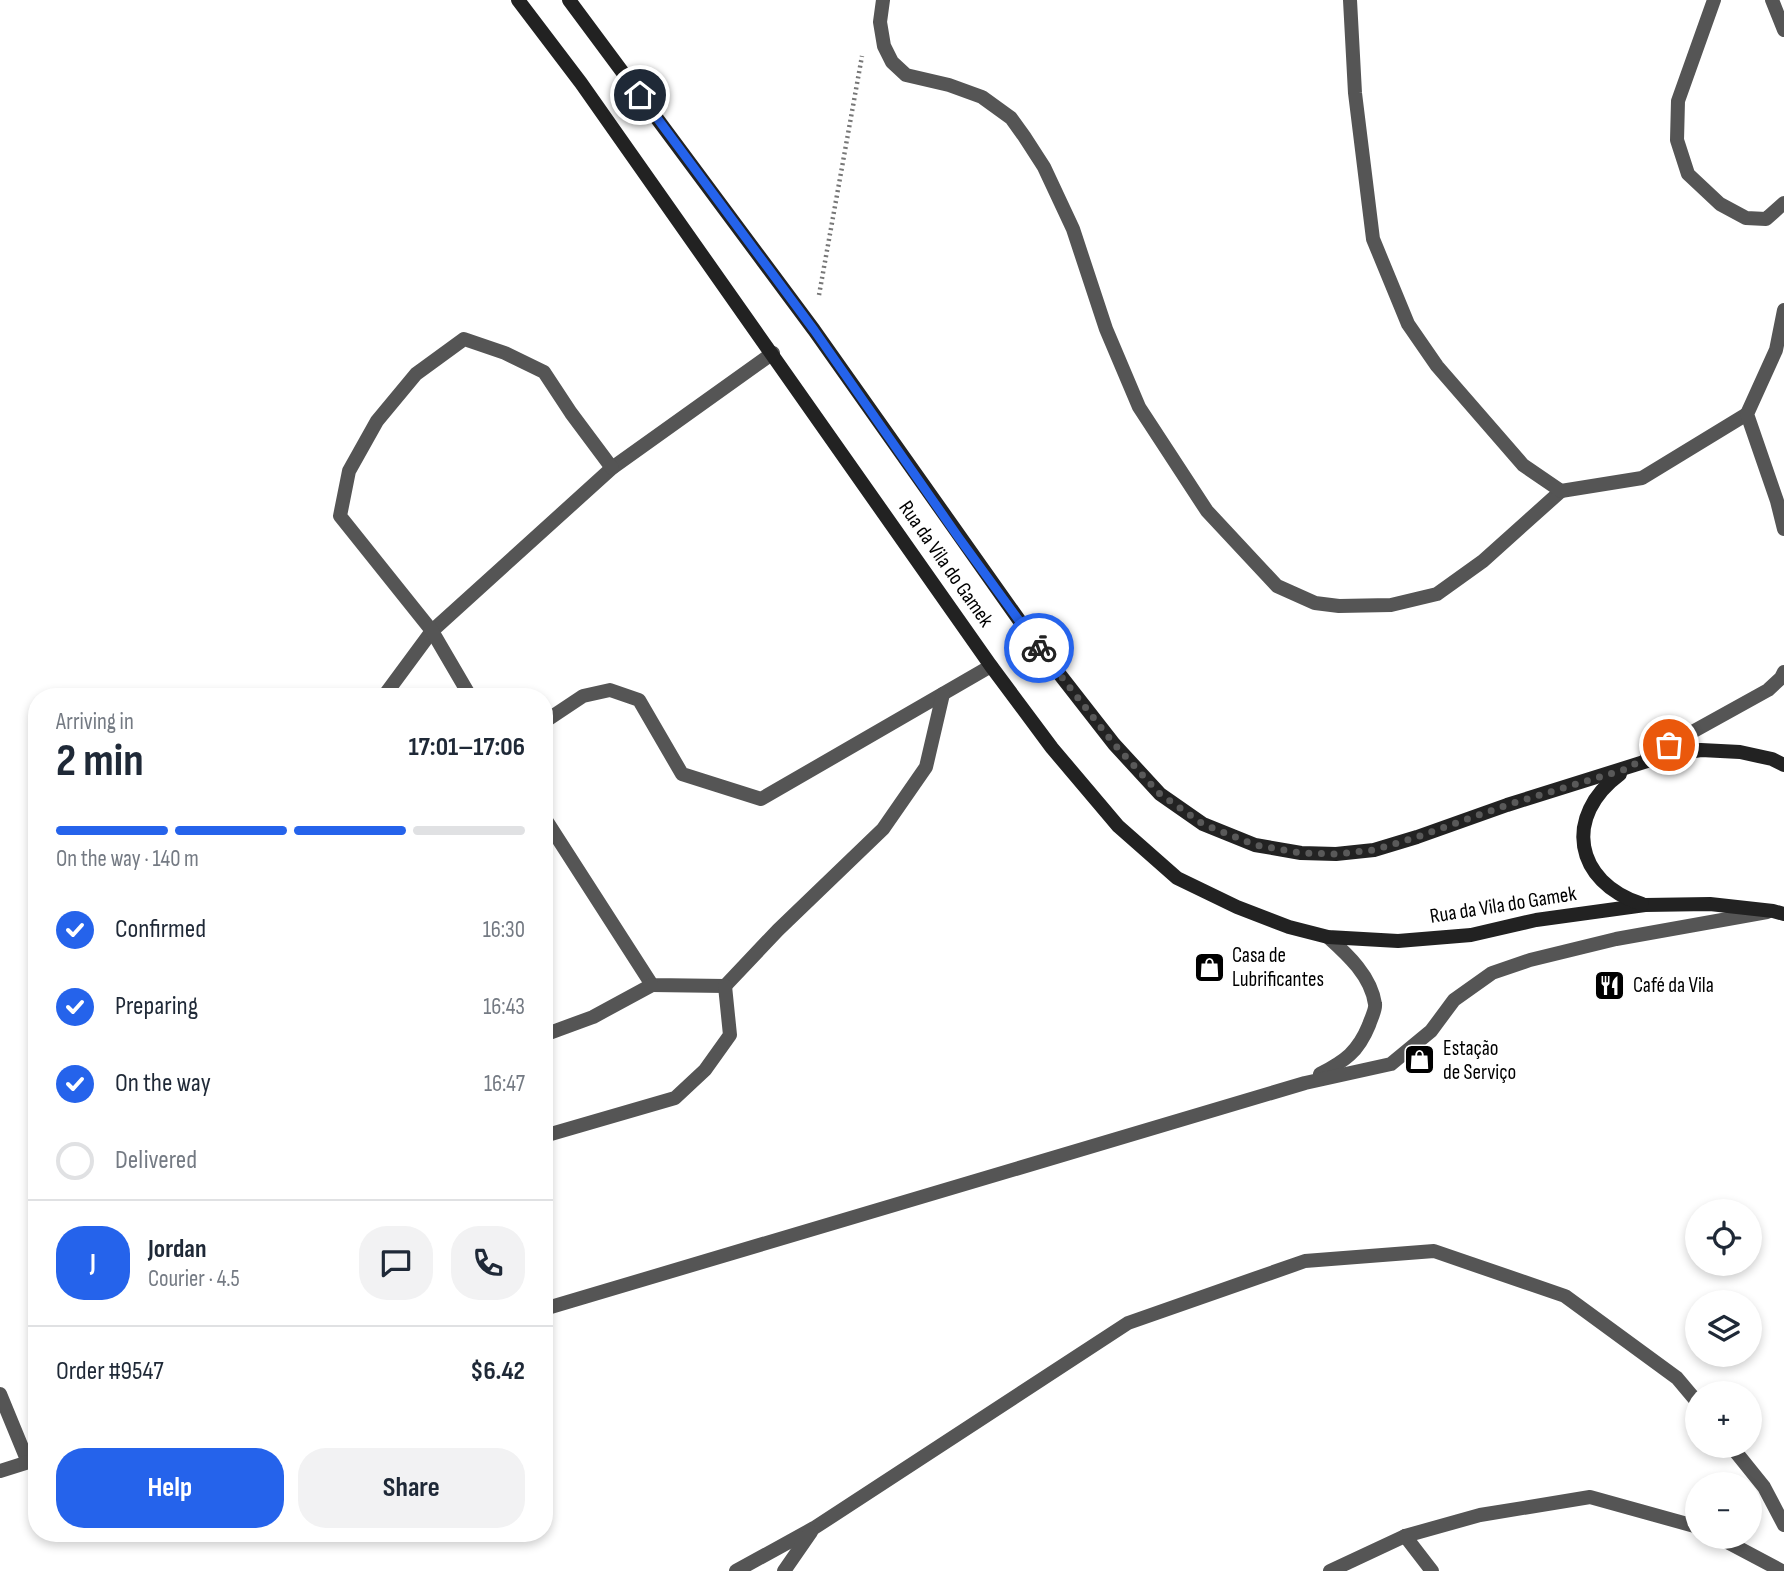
<!DOCTYPE html>
<html lang="en">
<head>
<meta charset="utf-8">
<style>
	body { margin:0; font-family:"Sofia Sans Condensed",sans-serif; background:#f2f2f3; color:#1f2937; height:100vh; display:flex; flex-direction:column; font-size:26px; white-space:nowrap }
	* { box-sizing:border-box; margin:0 }
	p { font-size:23px; color:#747a83 }
	.icon { flex:none; width:38px; height:38px; fill:none; stroke:currentColor; stroke-width:2; stroke-linecap:round; stroke-linejoin:round }
	.map { position:relative; flex:1; overflow:hidden }
	.details { position:absolute; left:28px; top:688px; width:525px; height:854px; display:flex; flex-direction:column; background:#fff; border-radius:28px; box-shadow:0 4px 10px #0003 }
	.details>* { flex:none }
	.fabs { position:absolute; left:1685px; top:1199px; display:grid; gap:14px }
	.fabs a { display:grid; place-items:center; width:77px; height:77px; border-radius:50%; background:#fff; box-shadow:0 4px 10px #0003; font-size:35px }
	.pin { position:absolute; display:grid; place-items:center; width:60px; height:60px; color:#fff; margin:-30px; border:4px solid #fff; border-radius:50%; box-shadow:0 2px 7px #0007 }
	.courier { position:absolute; display:grid; place-items:center; width:70px; height:70px; margin:-35px; border:5px solid #2563eb; border-radius:50%; background:#fff; color:#222; box-shadow:0 2px 9px #0007 }
	.headline em { font-style:normal; font-weight:700 }
	.headline div { display:flex; flex-direction:column-reverse }
	.headline { display:flex; align-items:center; justify-content:space-between; height:119px; padding:0 28px }
	h1 { font-size:46px; font-weight:700; line-height:52px }
	.bar { display:grid; grid-template-columns:repeat(4,1fr); gap:10px 7px; align-content:center; height:84px; padding:0 28px }
	.bar i { height:9px; border-radius:5px; background:#e0e1e3 }
	.bar .on { background:#2563eb }
	.bar p { grid-column:span 4 }
	.line { display:flex; align-items:center; gap:18px; padding:0 28px; border-top:2px solid #e0e1e3 }
	.line div { flex:1 }
	.round { display:grid; place-items:center; flex:none; width:74px; height:74px; border-radius:28px; background:#f2f2f3 }
	ol { padding:0 28px; list-style:none }
	li { display:flex; align-items:center; gap:21px; height:77px }
	li p { margin-inline-start:auto }
	li .icon { padding:7px; border-radius:50%; background:#2563eb; color:#fff; stroke-width:4 }
	li:last-child { color:#747a83 }
	li i { width:38px; height:38px; border:4px solid #e0e1e3; border-radius:50% }
	.button { display:flex; gap:14px; margin-top:auto; padding:14px 28px }
	.button a { flex:1; height:80px; border-radius:28px; background:#2563eb; color:#fff; font-size:28px; font-weight:700; line-height:80px; text-align:center }
	.button a+a { background:#f2f2f3; color:#1f2937 }
	.map>svg:first-child { display:block }
	.lines { fill:none; stroke-linecap:round; stroke-linejoin:round }
	.path { stroke:#777; stroke-width:4.5; stroke-dasharray:2 3.5; stroke-linecap:butt }
	.lane { stroke:#555; stroke-width:14 }
	.street { stroke:#555; stroke-width:14 }
	.secondary { stroke:#222; stroke-width:14 }
	.done { stroke:#595959; stroke-width:7; stroke-dasharray:0 12.6 }
	.route { stroke:#2563eb; stroke-width:9 }
	.labels { text-anchor:middle; dominant-baseline:central; stroke-width:5; stroke-linejoin:round; paint-order:stroke }
	.street-label { font-size:21px; fill:#000; stroke:#fff }
	.poi-label { font-size:21px; fill:#000; stroke:#fff; text-anchor:start }
</style>
</head>
<body>
<div class="map">
<svg width="1784" height="1571" viewBox="0 0 1784 1571">
	<rect width="100%" height="100%" fill="#fff"/>
	<g class="lines">
		<polyline class="path" points="819,295 862,56"/>
		<g class="lane">
			<polyline points="384,696 432,631 612,468 773,353"/>
			<polyline points="470,696 432,631 340,516 349,471 377,421 416,374 464,339 505,353 544,372 571,413 612,468"/>
			<polyline points="544,722 583,696 610,690 639,700 682,774 761,799 991,666"/>
			<polyline points="544,817 652,985 725,986 778,930 883,829 926,767 943,694"/>
			<polyline points="544,1035 593,1017 652,985"/>
			<polyline points="544,1136 675,1098 705,1070 730,1035 725,986"/>
		</g>
		<g class="street">
			<polyline points="883,0 880,22 884,46 892,62 906,75 949,85 982,97 1011,118 1024,136 1044,167 1073,229 1106,329 1139,407 1207,511 1277,586 1315,603 1339,606 1391,605 1437,594 1483,561 1561,491"/>
			<polyline points="1350,0 1355,93 1373,239 1408,324 1437,366 1523,465 1561,491 1642,478 1747,414"/>
			<polyline points="1714,0 1678,101 1677,140 1688,174 1720,204 1746,218 1766,219 1784,203"/>
			<polyline points="1772,0 1784,30"/>
			<polyline points="1784,310 1776,350 1747,414 1777,501 1784,529"/>
			<polyline points="1647,757 1768,690 1781,678 1784,672"/>
			<path d="M1320 1074C1345 1061 1358 1052 1369 1025 1371 1018 1376 1010 1375 1004 1371 976 1348 955 1328 937"/>
			<polyline points="544,1309 1305,1083 1391,1064 1431,1031 1454,1000 1492,973 1530,960 1616,939 1767,912"/>
			<polyline points="0,1394 28,1462"/>
			<polyline points="1731,1446 1764,1487 1784,1525"/>
			<polyline points="0,1471 35,1460"/>
			<polyline points="1405,1536 1432,1571"/>
			<polyline points="1716,1536 1782,1571"/>
			<polyline points="736,1571 814,1528 1128,1323 1305,1261 1434,1251 1565,1296 1677,1378 1698,1403"/>
			<polyline points="784,1571 811,1532"/>
			<polyline points="1330,1571 1405,1536 1480,1515 1590,1497 1698,1527"/>
		</g>
		<g class="secondary">
			<polyline points="518,0 581,83 991,666 1052,748 1118,826 1177,878 1237,907 1289,927 1328,937 1398,941 1471,935 1536,920 1645,905 1710,904 1773,911 1784,914"/>
			<polyline points="569,0 814,330 1036,644 1114,744 1160,794 1203,824 1255,845 1301,853 1336,854 1374,850 1417,837 1507,805 1663,756 1701,750 1740,752 1772,759 1784,765"/>
			<path d="M1620 774C1563 816 1574 882 1642 904"/>
		</g>
	</g>
	<g class="lines">
		<polyline class="done" points="1039,648 1114,744 1160,794 1203,824 1255,845 1301,853 1336,854 1374,850 1417,837 1507,805 1626,769 1669,745"/>
		<polyline class="route" points="640,95 814,330 959,538 1039,648"/>
	</g>
	<defs>
		<symbol id="shop-square" viewBox="-11 -11 22 22"><rect x="-9" y="-9" width="18" height="18" rx="4" fill="#000" stroke="#fff"/><path d="M-5-2.5h2.3a2.7 3.5 0 0 1 5.4 0H5L5.5 6h-11ZM-1.5-2.5h3a1.5 2.3 0 0 0-3 0Z" fill="#fff"/></symbol>
		<symbol id="restaurant-square" viewBox="-11 -11 22 22"><rect x="-9" y="-9" width="18" height="18" rx="4" fill="#000" stroke="#fff"/><path d="M-5-6h1v4h1v-4h1v4h1v-4h1v5L-1.5 .5V6h-2V.5L-5-1ZM5-6V6H3V1.5H1.5Q1.5-4 5-6Z" fill="#fff"/></symbol>
	</defs>
	<g fill-rule="evenodd">
		<use href="#shop-square" x="1192" y="950" width="35" height="35"/>
		<use href="#restaurant-square" x="1592" y="968" width="35" height="35"/>
		<use href="#shop-square" x="1402" y="1042" width="35" height="35"/>
	</g>
	<g class="labels">
		<g class="street-label">
			<text transform="translate(946 564) rotate(55)">Rua da Vila do Gamek</text>
			<text transform="translate(1503 905) rotate(-9)">Rua da Vila do Gamek</text>
		</g>
		<g class="poi-label">
			<text x="1232" y="955">Casa de<tspan x="1232" dy="24">Lubrificantes</tspan></text>
			<text x="1633" y="985">Café da Vila</text>
			<text x="1443" y="1048">Estação<tspan x="1443" dy="24">de Serviço</tspan></text>
		</g>
	</g>
</svg>
<div class="fabs">
<a><svg class="icon" aria-label="locate" viewBox="0 0 24 24"><circle cx="12" cy="12" r="6"/><path d="M12 2v4M12 18v4M2 12h4M18 12h4"/></svg></a>
<a><svg class="icon" aria-label="layers" viewBox="0 0 24 24"><path d="M12 4l9 5-9 5-9-5zM3 14l9 5 9-5"/></svg></a>
<a>+</a>
<a>−</a>
</div>
<div class="pin" style="left:1669px;top:745px;background:#ea580c"><svg class="icon" aria-label="bag" viewBox="0 0 24 24"><path d="M5 8h14l-1 12H6zM9 8a3 3 0 0 1 6 0"/></svg></div>
<div class="pin" style="left:640px;top:95px;background:#1f2937"><svg class="icon" aria-label="home" viewBox="0 0 24 24"><path d="M3 11l9-7 9 7M6 9v11h12V9"/></svg></div>
<div class="courier" style="left:1039px;top:648px"><svg class="icon" aria-label="bike" viewBox="0 0 24 24"><circle cx="6" cy="16" r="4"/><circle cx="18" cy="16" r="4"/><path d="M6 16l4-8h5l3 8M10 8l3 8H6M13 5h3"/></svg></div>
<section class="details">
<div class="headline"><div><h1>2 min</h1><p>Arriving in</p></div><em>17:01–17:06</em></div>
<div class="bar"><i class="on"></i><i class="on"></i><i class="on"></i><i></i><p>On the way · 140 m</p></div>
<ol>
<li><svg class="icon" aria-label="check" viewBox="0 0 24 24"><path d="M5 12l5 5 9-10"/></svg>Confirmed<p>16:30</p></li>
<li><svg class="icon" aria-label="check" viewBox="0 0 24 24"><path d="M5 12l5 5 9-10"/></svg>Preparing<p>16:43</p></li>
<li><svg class="icon" aria-label="check" viewBox="0 0 24 24"><path d="M5 12l5 5 9-10"/></svg>On the way<p>16:47</p></li>
<li><i></i>Delivered</li>
</ol>
<div class="line" style="height:126px"><b class="round" style="background:#2563eb;color:#fff">J</b><div><b>Jordan</b><p>Courier · 4.5</p></div><a class="round"><svg class="icon" aria-label="chat" viewBox="0 0 24 24"><path d="M4 5h16v11H9l-5 4z"/></svg></a><a class="round"><svg class="icon" aria-label="phone" viewBox="0 0 24 24"><path d="M5 4h4l2 5-3 2q2 4 5 5l2-3 5 2v4C11 20 4 13 5 4z"/></svg></a></div>
<div class="line" style="height:91px"><div>Order #9547</div><b>$6.42</b></div>
<div class="button"><a>Help</a><a>Share</a></div>
</section>
</div>
</body>
</html>
